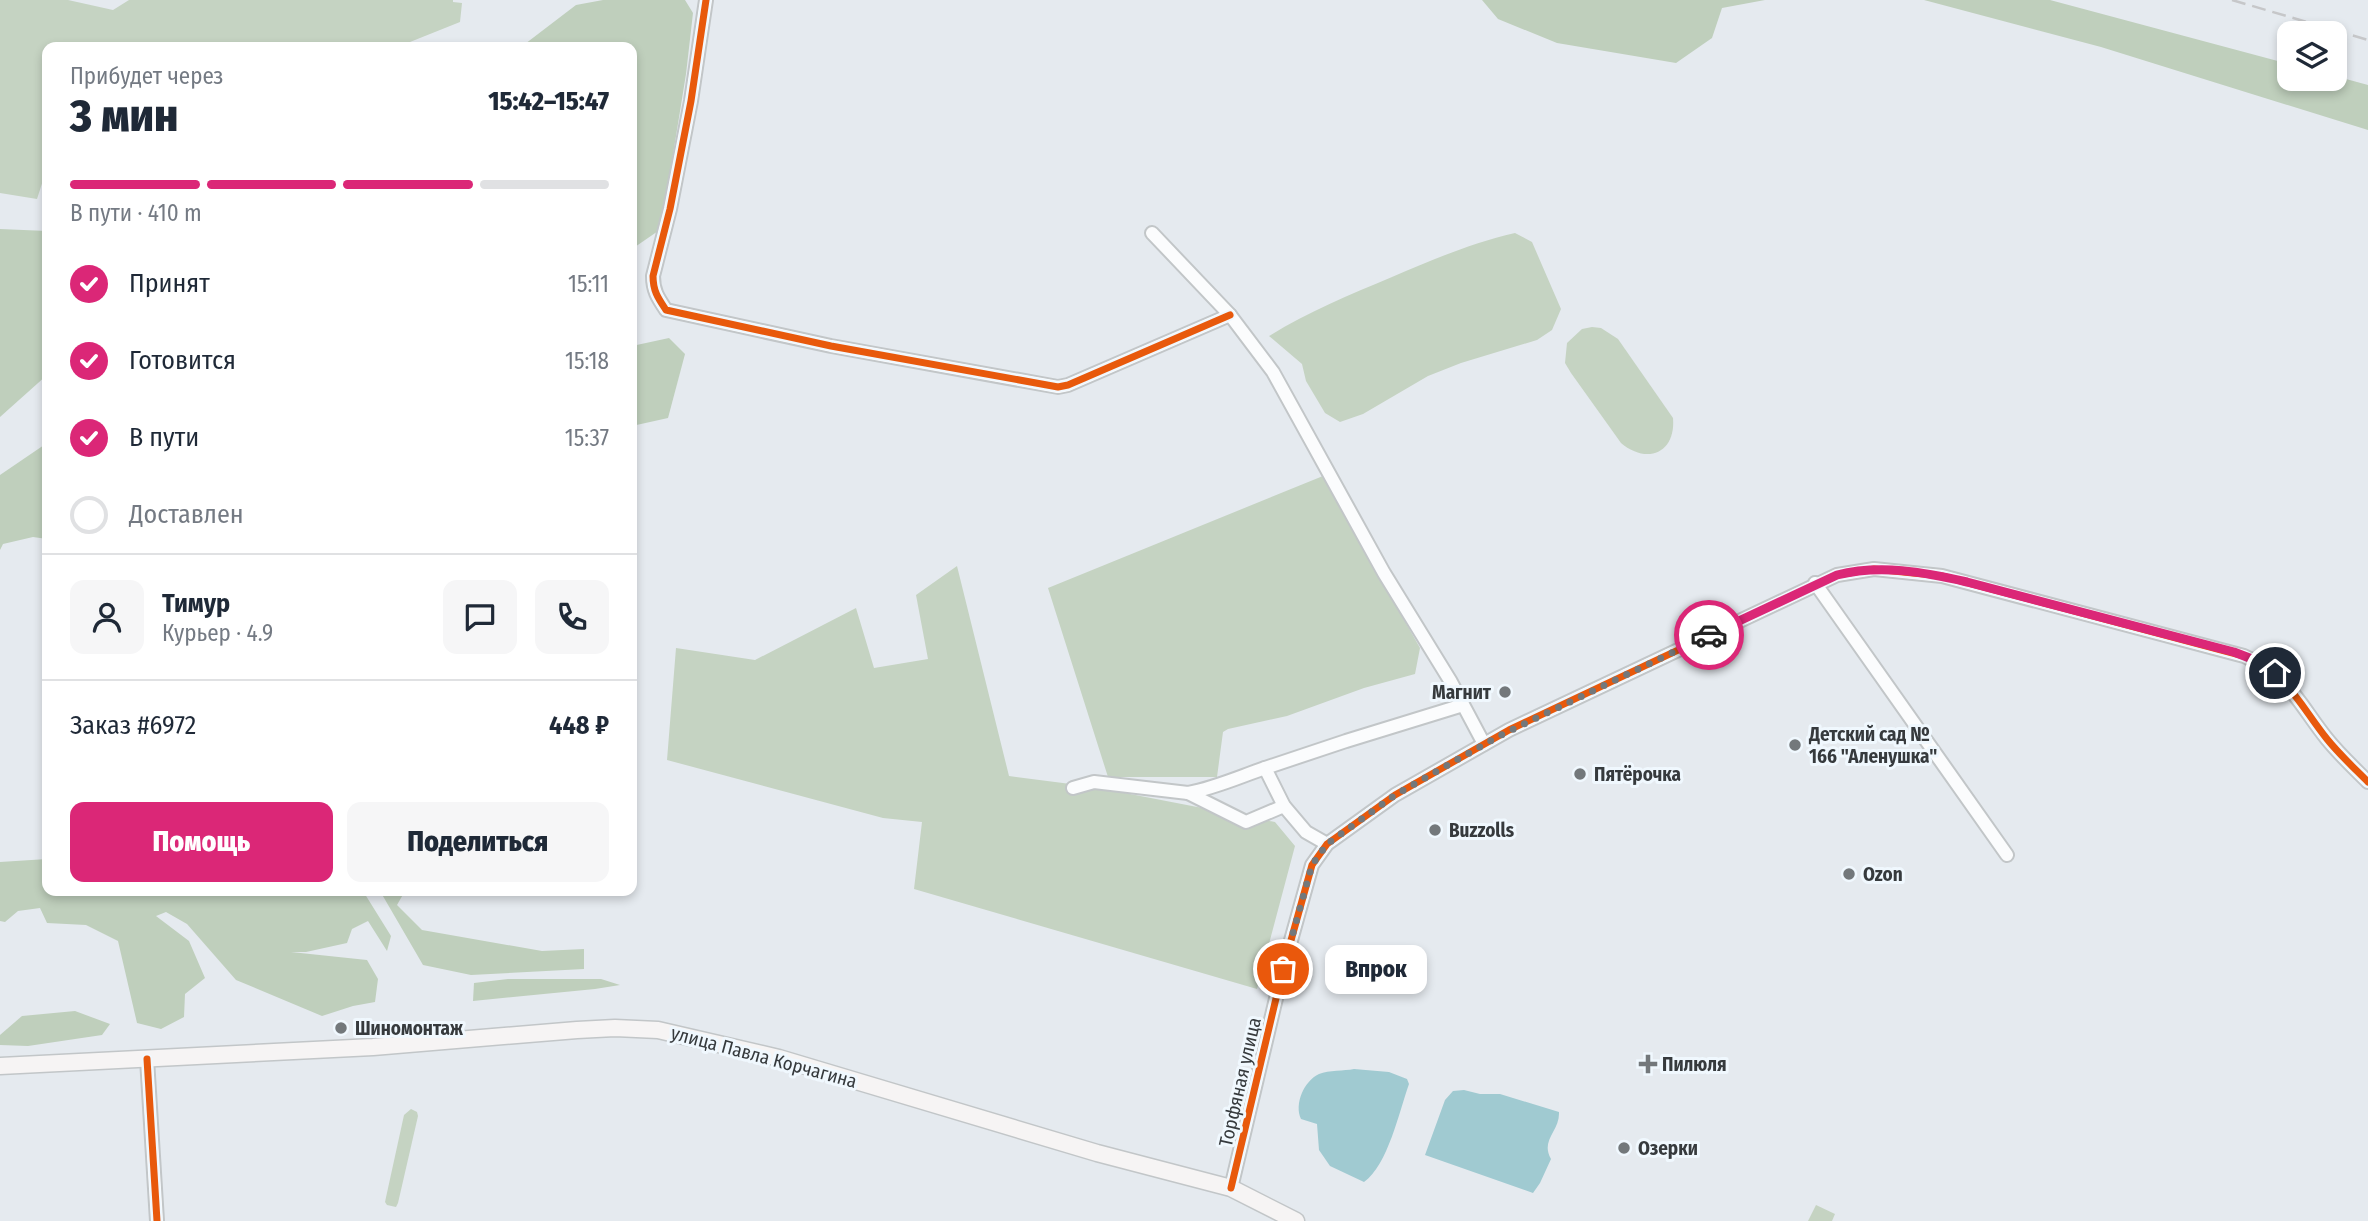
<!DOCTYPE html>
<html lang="ru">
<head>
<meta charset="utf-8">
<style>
	body { margin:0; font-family:"Fira Sans Condensed",sans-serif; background:#f6f6f7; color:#1f2937; height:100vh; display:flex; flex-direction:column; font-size:26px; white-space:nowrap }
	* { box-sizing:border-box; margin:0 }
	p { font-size:23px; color:#747a83 }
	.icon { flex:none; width:38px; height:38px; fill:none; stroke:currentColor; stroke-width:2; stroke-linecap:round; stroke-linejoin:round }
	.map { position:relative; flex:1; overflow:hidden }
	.side { position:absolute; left:42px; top:42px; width:595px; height:854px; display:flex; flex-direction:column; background:#fff; border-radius:14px; box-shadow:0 4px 10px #0003 }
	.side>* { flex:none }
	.tools { position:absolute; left:2277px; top:21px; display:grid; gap:14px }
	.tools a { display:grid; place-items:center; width:70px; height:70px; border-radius:14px; background:#fff; box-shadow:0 4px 10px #0003; font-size:35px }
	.pin { position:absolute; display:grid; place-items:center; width:60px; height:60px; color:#fff; margin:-30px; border:4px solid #fff; border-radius:50%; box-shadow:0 2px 7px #0007 }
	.courier { position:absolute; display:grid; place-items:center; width:70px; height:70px; margin:-35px; border:5px solid #db2777; border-radius:50%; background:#fff; color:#222; box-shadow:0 2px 9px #0007 }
	.bubble { position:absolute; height:49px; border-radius:14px; background:#fff; box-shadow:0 4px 10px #0003; font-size:23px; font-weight:800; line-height:49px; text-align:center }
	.overview em { font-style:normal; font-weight:800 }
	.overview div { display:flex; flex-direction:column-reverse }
	.overview { display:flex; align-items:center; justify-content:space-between; height:119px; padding:0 28px }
	h1 { font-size:46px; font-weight:800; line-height:52px }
	.bar { display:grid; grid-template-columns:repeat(4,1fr); gap:10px 7px; align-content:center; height:84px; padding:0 28px }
	.bar i { height:9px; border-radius:5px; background:#e0e1e3 }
	.bar .selected { background:#db2777 }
	.bar p { grid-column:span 4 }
	.line { display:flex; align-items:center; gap:18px; padding:0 28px; border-top:2px solid #e0e1e3 }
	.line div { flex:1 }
	.round { display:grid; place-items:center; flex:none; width:74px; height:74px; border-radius:14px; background:#f6f6f7 }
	ol { padding:0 28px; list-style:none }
	li { display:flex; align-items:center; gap:21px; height:77px }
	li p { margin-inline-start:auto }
	li .icon { padding:7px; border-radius:50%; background:#db2777; color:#fff; stroke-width:4 }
	li:last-child { color:#747a83 }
	li i { width:38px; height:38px; border:4px solid #e0e1e3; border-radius:50% }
	.primary-button { display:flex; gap:14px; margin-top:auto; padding:14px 28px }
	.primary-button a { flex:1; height:80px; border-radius:14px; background:#db2777; color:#fff; font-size:28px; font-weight:800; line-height:80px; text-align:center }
	.primary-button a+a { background:#f6f6f7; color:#1f2937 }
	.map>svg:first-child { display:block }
	.green { fill:#c5d3c2 }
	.forest { fill:#bfcfbc }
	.water { fill:#a0cad1 }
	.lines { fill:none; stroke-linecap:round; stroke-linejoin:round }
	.minor-casing { stroke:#c2c6c8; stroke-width:16 }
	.secondary-casing { stroke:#c2c6c8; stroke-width:19 }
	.minor { stroke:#fbfcfd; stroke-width:12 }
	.secondary { stroke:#f6f4f4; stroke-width:16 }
	.rail { stroke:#c6c7c9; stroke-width:2.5; stroke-dasharray:14 7; stroke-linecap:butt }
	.cycleway-casing { stroke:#f0f8fe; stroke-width:11 }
	.cycleway { stroke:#e8590c; stroke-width:7 }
	.done { stroke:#73787b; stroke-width:7; stroke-dasharray:0 12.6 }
	.route { stroke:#db2777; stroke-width:9 }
	.poi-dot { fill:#73787b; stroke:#f0f8fe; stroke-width:2.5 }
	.labels { text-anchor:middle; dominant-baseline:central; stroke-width:6; stroke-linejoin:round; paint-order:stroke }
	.poi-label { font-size:19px; font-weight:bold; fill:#363a3d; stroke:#f0f8fe; text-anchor:start }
	.street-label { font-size:19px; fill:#363a3d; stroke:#f0f8fe }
</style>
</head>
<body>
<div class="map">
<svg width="2368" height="1221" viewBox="0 0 2368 1221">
	<rect width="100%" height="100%" fill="#e5eaef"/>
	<g class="green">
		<polygon points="0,0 68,0 113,10 129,0 453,0 453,2 462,3 460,22 405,44 372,47 47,47 47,168 37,199 0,193"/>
		<path d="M1515 233 1532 242 1561 309 1552 330 1537 340 1461 363 1428 376 1363 414 1340 422 1325 413 1306 381 1302 364 1269 336C1308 312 1349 295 1392 277 1432 260 1471 243 1515 233Z"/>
		<path d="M1592 327 1601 328 1618 339 1673 418C1676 453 1647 465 1621 443L1571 373 1565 363 1567 343 1582 329Z"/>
		<polygon points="1323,476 1420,648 1415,674 1364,688 1287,716 1228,729 1223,732 1217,777 1108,777 1048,588"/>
		<polygon points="957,566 1009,776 1094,787 1275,822 1295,846 1257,989 914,889 922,822 883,818 667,760 676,648 755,660 856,608 874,668 928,659 916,595"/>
		<polygon points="411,1109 417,1112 418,1116 398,1203 396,1207 387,1205 385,1202 404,1115"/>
		<polygon points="1816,1205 1835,1214 1832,1221 1808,1221"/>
	</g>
	<g class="forest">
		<polygon points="603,0 685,0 693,13 686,74 661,229 632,249 632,47 521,47 576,5"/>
		<polygon points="1482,0 1765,0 1722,8 1712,38 1676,63 1557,43 1498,19"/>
		<polygon points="1924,0 2050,0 2289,64 2289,79 2334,79 2335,76 2368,85 2368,130 2101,47"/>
		<polygon points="0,229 47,231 47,375 0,417"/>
		<polygon points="669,338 685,354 668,418 632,426 632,346"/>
		<polygon points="47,443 47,539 33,537 3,544 0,550 0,475"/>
		<polygon points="47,859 47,891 363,891 391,936 387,951 368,921 352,929 347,943 306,952 291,952 367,960 378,979 375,1002 353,1006 322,1016 236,980 187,924 166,912 156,916 189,941 205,978 185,994 184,1017 161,1029 137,1023 118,941 86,925 47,923 40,908 18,911 5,922 0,921 0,862"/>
		<polygon points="380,891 405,891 397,905 422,930 542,951 584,949 584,969 471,975 423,965"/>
		<polygon points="508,979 601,979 620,985 595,989 473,1001 474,983"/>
		<polygon points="75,1011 110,1024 102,1035 28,1046 0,1045 0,1035 22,1016"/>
	</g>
	<g class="water">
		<path d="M1354 1069 1389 1072 1407 1079 1409 1084C1399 1112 1388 1165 1364 1182L1330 1166 1319 1150 1317 1124 1301 1119C1294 1104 1304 1081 1319 1074 1329 1070 1344 1071 1354 1069Z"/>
		<path d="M1464 1090 1480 1094H1500L1559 1112C1560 1131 1540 1140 1551 1159L1540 1183 1533 1193 1425 1155 1445 1100 1453 1091Z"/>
	</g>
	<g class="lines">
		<defs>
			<g id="minor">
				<path d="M706 0 691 101 670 209 653 276C653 291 658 298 666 310L831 346 1058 387 1068 385 1230 315"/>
				<polyline points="1152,233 1230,315 1273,372 1384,573 1451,682 1484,744"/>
				<polyline points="1815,583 2007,855"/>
				<polyline points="1073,788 1094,782 1188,793 1246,822 1284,806"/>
				<path d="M1188 793C1215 788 1239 777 1265 768"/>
				<polyline points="1327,844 1306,832 1284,806 1265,768 1346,741 1463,705"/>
				<polyline points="147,1059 157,1221"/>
				<path d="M1231 1188 1283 969 1312 865 1327 844 1395 795 1509 730 1837 575 1874 569 1942 576 2244 656C2289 675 2299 704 2327 739 2339 754 2354 768 2368 782"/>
			</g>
			<polyline id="secondary" points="0,1066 373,1047 577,1030 615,1028 658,1030 779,1058 1097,1153 1231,1188 1296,1221"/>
		</defs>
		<use href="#minor" class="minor-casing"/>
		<use href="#secondary" class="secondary-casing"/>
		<use href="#minor" class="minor"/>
		<use href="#secondary" class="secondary"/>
		<polyline class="rail" points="2232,0 2368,40"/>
		<defs>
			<g id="cycleway">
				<path d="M706 0 691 101 670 209 653 276C653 291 658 298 666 310L831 346 1058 387 1068 385 1230 315"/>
				<polyline points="147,1059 157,1221"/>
				<path d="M1231 1188 1283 969 1312 865 1327 844 1395 795 1509 730 1837 575 1874 569 1942 576 2244 656C2289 675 2299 704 2327 739 2339 754 2354 768 2368 782"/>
			</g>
		</defs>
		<use href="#cycleway" class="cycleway-casing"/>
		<use href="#cycleway" class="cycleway"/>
	</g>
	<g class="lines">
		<polyline class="done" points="1283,969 1312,865 1327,844 1395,795 1499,736 1709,635"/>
		<path class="route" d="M1709 635 1837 575C1880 564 1924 572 1967 582L2234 652 2252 659 2275 673"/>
	</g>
	<g class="poi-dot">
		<circle cx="1505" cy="692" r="7"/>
		<circle cx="1795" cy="745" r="7"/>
		<circle cx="1580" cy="774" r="7"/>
		<circle cx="1435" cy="830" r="7"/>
		<circle cx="1849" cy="874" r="7"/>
		<circle cx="341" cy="1028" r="7"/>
		<path d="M1644.5 1053.5h7v7h7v7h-7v7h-7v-7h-7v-7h7z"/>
		<circle cx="1624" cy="1148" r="7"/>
	</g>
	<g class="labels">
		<g class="poi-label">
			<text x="1491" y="692" text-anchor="end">Магнит</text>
			<text x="1809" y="734">Детский сад №<tspan x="1809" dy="22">166 "Аленушка"</tspan></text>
			<text x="1594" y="774">Пятёрочка</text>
			<text x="1449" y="830">Buzzolls</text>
			<text x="1863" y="874">Ozon</text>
			<text x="355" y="1028">Шиномонтаж</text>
			<text x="1662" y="1064">Пилюля</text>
			<text x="1638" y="1148">Озерки</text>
		</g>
		<g class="street-label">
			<text transform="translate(764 1057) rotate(15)">улица Павла Корчагина</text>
			<text transform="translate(1240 1082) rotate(-77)">Торфяная улица</text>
		</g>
	</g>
</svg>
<div class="tools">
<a><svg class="icon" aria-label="layers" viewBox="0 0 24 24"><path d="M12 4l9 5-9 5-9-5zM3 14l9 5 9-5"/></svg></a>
</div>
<div class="pin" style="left:1283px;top:969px;background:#ea580c"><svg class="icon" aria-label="bag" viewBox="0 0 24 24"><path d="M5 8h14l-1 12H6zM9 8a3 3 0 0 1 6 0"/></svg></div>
<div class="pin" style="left:2275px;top:673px;background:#1f2937"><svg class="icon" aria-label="home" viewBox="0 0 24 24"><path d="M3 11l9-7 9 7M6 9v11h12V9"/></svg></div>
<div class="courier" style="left:1709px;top:635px"><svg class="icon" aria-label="car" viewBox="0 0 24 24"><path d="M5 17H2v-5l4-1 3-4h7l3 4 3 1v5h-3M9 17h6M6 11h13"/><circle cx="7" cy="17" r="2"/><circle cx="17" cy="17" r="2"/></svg></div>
<div class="bubble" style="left:1325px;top:945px;width:102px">Впрок</div>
<section class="side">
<div class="overview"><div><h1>3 мин</h1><p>Прибудет через</p></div><em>15:42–15:47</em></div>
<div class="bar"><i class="selected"></i><i class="selected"></i><i class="selected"></i><i></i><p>В пути · 410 m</p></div>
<ol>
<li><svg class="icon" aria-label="check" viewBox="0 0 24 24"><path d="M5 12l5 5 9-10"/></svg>Принят<p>15:11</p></li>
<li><svg class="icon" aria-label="check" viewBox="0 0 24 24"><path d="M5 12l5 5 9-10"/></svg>Готовится<p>15:18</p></li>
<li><svg class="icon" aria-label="check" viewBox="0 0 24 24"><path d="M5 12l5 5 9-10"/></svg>В пути<p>15:37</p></li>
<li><i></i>Доставлен</li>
</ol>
<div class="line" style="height:126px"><a class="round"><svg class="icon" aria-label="person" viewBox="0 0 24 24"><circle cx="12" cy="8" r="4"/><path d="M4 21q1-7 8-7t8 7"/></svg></a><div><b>Тимур</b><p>Курьер · 4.9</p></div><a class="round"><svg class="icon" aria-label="chat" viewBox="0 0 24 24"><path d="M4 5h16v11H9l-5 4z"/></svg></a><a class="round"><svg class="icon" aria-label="phone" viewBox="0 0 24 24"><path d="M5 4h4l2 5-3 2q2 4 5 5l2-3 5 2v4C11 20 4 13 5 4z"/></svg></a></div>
<div class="line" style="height:91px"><div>Заказ #6972</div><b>448 ₽</b></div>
<div class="primary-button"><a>Помощь</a><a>Поделиться</a></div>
</section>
</div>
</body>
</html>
